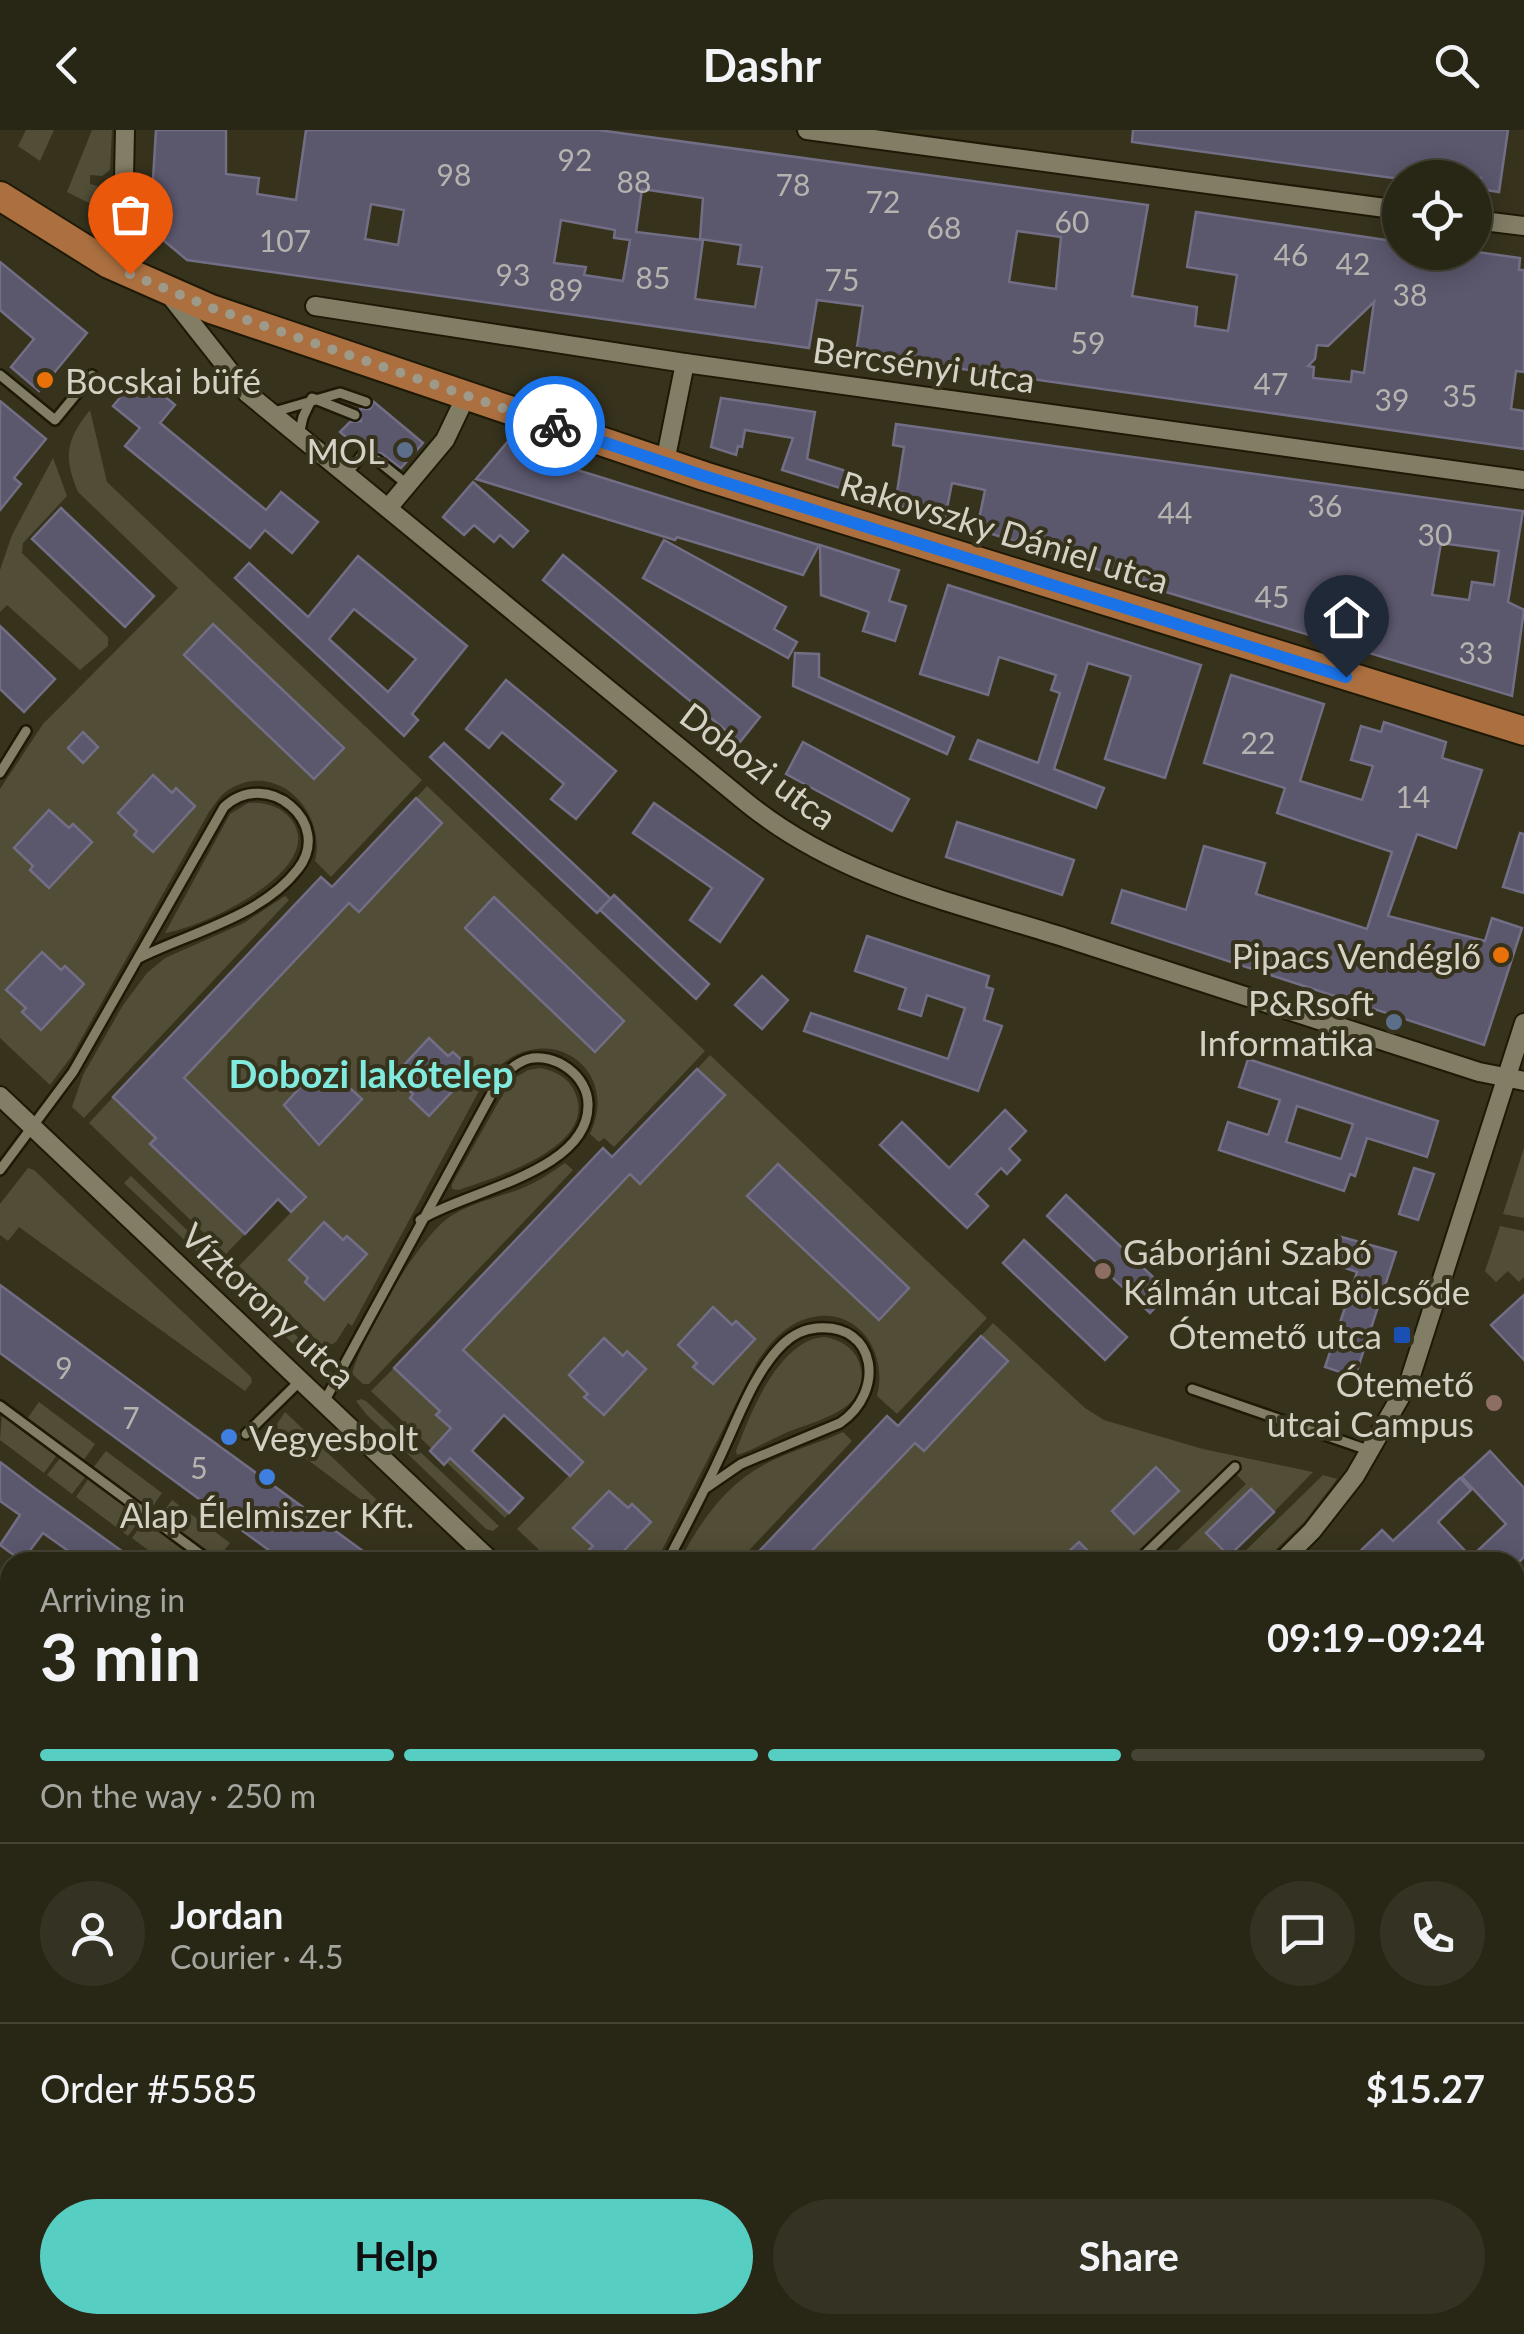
<!DOCTYPE html>
<html lang="en">
<head>
<meta charset="utf-8">
<style>
	body { margin:0; font-family:Lato,sans-serif; background:#343222; color:#f1f3f6; height:100vh; display:flex; flex-direction:column; font-size:38px; white-space:nowrap }
	* { box-sizing:border-box; margin:0 }
	p { font-size:32px; color:#a5a5a0 }
	.icon { flex:none; width:55px; height:55px; fill:none; stroke:currentColor; stroke-width:2; stroke-linecap:round; stroke-linejoin:round }
	.map { position:relative; flex:1; overflow:hidden }
	.side { position:absolute; left:0px; top:1422px; width:1525px; height:782px; display:flex; flex-direction:column; background:#282615; border-radius:30px 30px 0 0; box-shadow:0 5px 25px #0003,0 0 0 2px #444334 }
	.side>* { flex:none }
	.tools { position:absolute; left:1382px; top:30px; display:grid; gap:20px }
	.tools a { display:grid; place-items:center; width:110px; height:110px; border-radius:50%; background:#282615; box-shadow:0 5px 25px #0003,0 0 0 2px #444334; font-size:50px }
	.pin { position:absolute; display:grid; place-items:center; width:85px; height:85px; color:#fff; margin:-102px -42px; border-radius:50% 50% 50% 0; rotate:-45deg; box-shadow:0 0 10px #0007 }
	.pin .icon { rotate:45deg }
	.courier { position:absolute; display:grid; place-items:center; width:100px; height:100px; margin:-50px; border:8px solid #1a73e8; border-radius:50%; background:#fff; color:#222; box-shadow:0 2px 12px #0007 }
	.overview em { font-style:normal; font-weight:700 }
	.overview div { display:flex; flex-direction:column-reverse }
	.overview { display:flex; align-items:center; justify-content:space-between; height:170px; padding:0 40px }
	h1 { font-size:65px; font-weight:700; line-height:75px }
	.bar { display:grid; grid-template-columns:repeat(4,1fr); gap:15px 10px; align-content:center; height:120px; padding:0 40px }
	.bar i { height:12px; border-radius:8px; background:#444334 }
	.bar .current { background:#57cec2 }
	.bar p { grid-column:span 4 }
	.line { display:flex; align-items:center; gap:25px; padding:0 40px; border-top:2px solid #444334 }
	.line div { flex:1 }
	.round { display:grid; place-items:center; flex:none; width:105px; height:105px; border-radius:52px; background:#343222 }
	.primary-button { display:flex; gap:20px; margin-top:auto; padding:20px 40px }
	.primary-button a { flex:1; height:115px; border-radius:60px; background:#57cec2; color:#111; font-size:40px; font-weight:700; line-height:115px; text-align:center }
	.primary-button a+a { background:#343222; color:#f1f3f6 }
	header { display:flex; justify-content:space-between; align-items:center; height:130px; padding:0 40px; background:#282615; font-size:45px; font-weight:700 }
	.map>svg:first-child { display:block }
	.green { fill:#524d36 }
	.building { fill:#5b576d; stroke:#726e85; stroke-width:2.5; fill-rule:evenodd }
	.lines { fill:none; stroke-linecap:round; stroke-linejoin:round }
	.service-casing { stroke:#1e1905; stroke-width:14 }
	.minor-casing { stroke:#1e1905; stroke-width:22 }
	.primary-casing { stroke:#1e1905; stroke-width:32 }
	.service { stroke:#827d65; stroke-width:9 }
	.minor { stroke:#827d65; stroke-width:18 }
	.primary { stroke:#ac7040; stroke-width:28 }
	.rail-casing { stroke:#c3bfb1; stroke-width:10 }
	.rail { stroke:#36321c; stroke-width:6; stroke-dasharray:19; stroke-linecap:butt }
	.done { stroke:#9d9a8a; stroke-width:10; stroke-dasharray:0 18 }
	.route { stroke:#1a73e8; stroke-width:12 }
	.food-dot { fill:#e8710a; stroke:#36321c; stroke-width:4 }
	.service-dot { fill:#5c6f8a; stroke:#36321c; stroke-width:4 }
	.education-dot { fill:#8d6e63; stroke:#36321c; stroke-width:4 }
	.transit-dot { fill:#1a4fb4; stroke:#36321c; stroke-width:4 }
	.shop-dot { fill:#3f7fe0; stroke:#36321c; stroke-width:4 }
	.labels { text-anchor:middle; dominant-baseline:central; stroke-width:8; stroke-linejoin:round; paint-order:stroke }
	.number-label { font-size:30px; fill:#b6b3af }
	.street-label { font-size:35px; fill:#d5d2c5; stroke:#36321c }
	.poi-label { font-size:35px; fill:#d5d2c5; stroke:#36321c; text-anchor:end }
	.neighbourhood-label { font-size:38px; font-weight:bold; fill:#80eadf; stroke:#36321c }
</style>
</head>
<body>
<header><svg class="icon" aria-label="back" viewBox="0 0 24 24"><path d="M15 5l-7 7 7 7"/></svg>Dashr<svg class="icon" aria-label="search" viewBox="0 0 24 24"><circle cx="10" cy="10" r="6"/><path d="M15 15l6 6"/></svg></header>
<div class="map">
<svg width="1524" height="2204" viewBox="0 0 1524 2204">
	<rect width="100%" height="100%" fill="#36321c"/>
	<g class="green">
		<polygon points="26,0 54,0 40,31 18,16"/>
		<polygon points="92,0 112,0 110,40 102,46 90,45 90,54 108,59 109,83 67,62"/>
		<path d="M90 280 107 352 422 650 331 747 315 731C327 683 278 630 230 659 221 664 215 674 209 682L71 927 50 955 0 908V659L43 594 178 458 78 362C63 326 66 310 90 280Z"/>
		<polygon points="53,328 67,366 23,413 22,423 108,507 108,516 80,540 7,475 0,482 0,440 12,405"/>
		<path d="M427 656 705 921 614 1017 604 1008 599 1012 590 1004C625 930 529 878 479 961L352 1196 348 1193 336 1212 325 1218 239 1136 305 1068 151 1014 245 1104 226 1124 89 993 113 967 140 993 349 773 359 781 442 693 416 668Z"/>
		<path d="M248 673C264 672 280 676 290 688 332 738 201 798 165 803L230 684Z"/>
		<polygon points="285,766 289,770 84,988 72,977 83,945 123,875 147,843 165,828 244,793"/>
		<path d="M710 925 987 1188 897 1284 877 1266C890 1215 848 1167 796 1193 779 1202 767 1217 757 1232L656 1432H552L517 1399 583 1331 480 1237 437 1285 474 1318 470 1320 509 1383 505 1388 446 1332 456 1322 442 1309 432 1319 371 1261 394 1238 422 1263 630 1045 641 1054 724 965 697 939Z"/>
		<path d="M540 938C556 941 570 948 576 965 596 1018 493 1048 459 1060L452 1059V1054L511 950 528 940Z"/>
		<polygon points="1524,1018 1524,1088 1503,1084"/>
		<path d="M565 1033 573 1040 369 1254H363L352 1244C363 1205 418 1107 451 1086 473 1072 501 1067 525 1057 539 1051 552 1042 565 1033Z"/>
		<polygon points="28,1038 34,1040 251,1247 252,1252 245,1261 19,1097 8,1111 0,1105 0,1074"/>
		<polygon points="131,1046 220,1132 219,1134 210,1134 124,1053"/>
		<polygon points="1500,1096 1524,1101 1524,1147 1519,1152 1508,1141 1496,1152 1485,1141"/>
		<polygon points="231,1143 303,1212 303,1223 228,1153 226,1148"/>
		<polygon points="993,1193 1085,1278 1104,1290 1203,1319 1313,1342 1274,1382 1251,1359 1229,1426 1222,1432 1165,1432 1246,1354 1237,1345 1242,1339 1234,1331 1127,1432 801,1432 915,1313 925,1320 1008,1232 981,1206"/>
		<path d="M825 1207C841 1210 855 1218 860 1235 873 1279 817 1290 788 1302 771 1309 754 1320 737 1325L736 1321C750 1284 779 1209 825 1207Z"/>
		<polygon points="361,1269 366,1271 499,1396 493,1401 486,1399 366,1284 356,1271"/>
		<polygon points="39,1272 95,1314 83,1331 27,1289"/>
		<polygon points="285,1282 403,1395 400,1399 280,1309 277,1294"/>
		<polygon points="2,1283 57,1325 44,1343 0,1310"/>
		<path d="M843 1302 852 1311 738 1432H679C702 1388 730 1348 778 1328 799 1318 822 1312 843 1302Z"/>
		<polygon points="106,1321 162,1363 150,1380 93,1338"/>
		<polygon points="61,1327 86,1346 72,1364 47,1345"/>
		<polygon points="1323,1345 1337,1349 1305,1391 1263,1432 1234,1432"/>
		<polygon points="89,1348 142,1387 128,1406 76,1367"/>
		<polygon points="172,1370 230,1413 217,1430 160,1387"/>
		<polygon points="145,1390 203,1432 164,1432 132,1408"/>
		<polygon points="0,1753 10,1760 10,1971 0,1964"/>
		<polygon points="342,2195 449,2195 444,2204 355,2204"/>
	</g>
	<g class="building">
		<path d="M156 0H226V44L259 48 257 64 296 70 306 0H598L1148 75 1132 166 1197 177 1195 196 1228 201 1237 145 1187 137 1196 82 1400 112V122H1477L1520 128 1519 140H1524V242L1516 241 1511 279 1524 281V319L856 224 863 176 817 170 809 218 187 130 150 99ZM642 59 703 68 700 109 741 115 738 134 762 137 755 177 695 169 703 110 636 102ZM371 74 404 80 398 115 365 109ZM561 90 615 100 614 108 630 110 623 151 584 145 586 137 554 133ZM1017 101 1061 107 1056 159 1009 152ZM1374 172 1364 243 1352 241 1351 252 1313 248 1314 237 1308 236 1315 229 1317 215 1328 216Z"/>
		<polygon points="1133,0 1508,0 1499,62 1479,59 1481,48 1393,48 1132,12"/>
		<polygon points="0,132 87,203 39,261 11,237 34,209 0,180"/>
		<polygon points="139,245 175,275 160,293 266,380 281,362 318,392 292,423 265,400 250,418 125,316 140,298 113,276"/>
		<polygon points="721,268 815,282 807,329 859,345 853,362 782,340 793,308 745,300 742,317 738,316 736,325 711,317"/>
		<polygon points="0,271 46,309 14,348 21,354 0,380"/>
		<polygon points="374,272 423,313 401,338 381,323 372,324 368,316 358,317 340,302 350,292 361,291 360,279 370,279"/>
		<path d="M896 294 1523 381 1508 472 1524 480 1512 566 1166 462 977 399 985 360 952 353 945 388 895 375 904 317 893 315ZM1441 413 1499 421 1494 455 1472 452 1469 470 1432 465Z"/>
		<polygon points="510,309 529,325 819,415 803,445 677,407 675,410 476,349"/>
		<polygon points="473,352 528,401 513,417 500,405 494,412 474,395 464,405 443,387"/>
		<polygon points="61,378 154,466 125,497 32,409"/>
		<polygon points="664,410 786,477 774,499 797,512 788,528 643,448"/>
		<polygon points="820,415 899,440 889,471 906,476 895,511 863,501 869,482 821,465"/>
		<polygon points="563,425 760,587 740,612 543,450"/>
		<path d="M358 426 467 516 412 584 418 590 404 606 235 448 249 433 308 487ZM354 479 416 529 388 562 329 509Z"/>
		<polygon points="948,455 1201,535 1165,648 1105,629 1131,546 1088,533 1054,639 1104,658 1096,678 970,629 978,610 1038,633 1060,563 1051,560 1056,545 999,527 988,565 920,544"/>
		<polygon points="213,494 344,618 314,649 184,525"/>
		<polygon points="0,496 55,549 24,582 0,559"/>
		<polygon points="795,523 819,524 819,547 954,607 947,624 793,556"/>
		<polygon points="1231,545 1324,574 1300,651 1362,670 1373,636 1351,630 1361,596 1381,602 1384,592 1446,612 1442,628 1482,640 1456,718 1417,704 1388,786 1485,811 1492,788 1522,798 1484,915 1112,793 1122,760 1186,780 1204,716 1265,733 1256,764 1367,799 1392,722 1277,683 1285,658 1204,633"/>
		<polygon points="506,550 616,641 576,689 551,669 564,654 502,602 489,618 466,599"/>
		<polygon points="83,602 98,617 83,633 68,618"/>
		<polygon points="803,612 909,669 892,701 786,644"/>
		<polygon points="444,613 611,769 597,783 430,627"/>
		<polygon points="153,645 172,663 176,658 195,676 153,722 134,705 137,701 118,683"/>
		<polygon points="416,668 442,693 359,782 349,773 184,948 306,1067 291,1082 278,1069 245,1104 150,1014 156,1008 113,967 321,747 332,757"/>
		<polygon points="654,673 763,749 720,812 690,790 712,758 633,703"/>
		<polygon points="49,680 69,698 73,694 92,712 49,758 30,740 33,736 14,718"/>
		<polygon points="957,692 1074,730 1062,765 946,727"/>
		<polygon points="1520,703 1524,704 1524,763 1503,757"/>
		<polygon points="614,765 709,854 696,869 600,780"/>
		<polygon points="494,767 624,891 595,922 465,798"/>
		<polygon points="867,806 989,846 986,857 993,859 984,890 1002,896 978,961 804,901 811,883 948,929 965,878 927,865 921,886 899,879 906,858 855,841"/>
		<polygon points="42,822 61,840 65,836 84,854 41,900 22,882 26,878 6,860"/>
		<polygon points="762,846 788,870 762,899 735,875"/>
		<polygon points="429,908 448,926 453,922 472,940 429,986 410,968 413,964 394,946"/>
		<path d="M1248 929 1438 991 1427 1027 1367 1008 1355 1046 1350 1044 1344 1061 1219 1020 1228 992 1268 1005 1280 970 1239 957ZM1297 976 1353 994 1341 1029 1286 1012Z"/>
		<polygon points="319,937 338,955 342,951 362,969 319,1015 284,975"/>
		<polygon points="697,939 725,965 640,1054 630,1044 463,1220 583,1332 570,1346 504,1285 472,1321 523,1368 509,1383 450,1328 444,1335 430,1321 451,1298 436,1285 440,1281 394,1238 603,1018 612,1027"/>
		<polygon points="1005,980 1026,1001 1009,1019 1020,1030 1007,1044 1001,1038 976,1064 988,1076 967,1098 880,1015 902,992 949,1038"/>
		<polygon points="778,1034 909,1158 879,1190 747,1066"/>
		<polygon points="1414,1038 1434,1044 1418,1090 1399,1084"/>
		<polygon points="1066,1065 1169,1162 1150,1183 1047,1086"/>
		<polygon points="324,1092 343,1110 347,1106 367,1124 324,1170 305,1152 308,1148 289,1130"/>
		<polygon points="1338,1106 1396,1122 1355,1247 1325,1237 1357,1142 1330,1133"/>
		<polygon points="1024,1110 1127,1207 1105,1230 1003,1133"/>
		<polygon points="0,1155 185,1291 378,1432 285,1432 0,1223"/>
		<polygon points="1524,1165 1524,1230 1491,1195"/>
		<polygon points="713,1177 732,1195 736,1191 755,1209 713,1254 693,1237 697,1233 678,1215"/>
		<polygon points="981,1206 1008,1231 924,1321 915,1313 801,1432 749,1432 887,1286 898,1296"/>
		<polygon points="604,1208 623,1226 627,1221 646,1239 604,1285 584,1267 588,1264 569,1245"/>
		<polygon points="1490,1321 1524,1358 1524,1427 1519,1432 1349,1432 1382,1400 1393,1411 1460,1348 1471,1360 1438,1392 1471,1427 1506,1394 1462,1347"/>
		<polygon points="0,1332 37,1360 137,1432 84,1432 43,1403 22,1431 0,1415 20,1385 0,1371"/>
		<polygon points="1156,1337 1179,1361 1134,1404 1112,1381"/>
		<polygon points="1251,1359 1274,1382 1229,1426 1206,1403"/>
		<polygon points="609,1361 628,1378 632,1374 651,1392 613,1432 603,1432 589,1420 593,1416 573,1398"/>
		<polygon points="1079,1412 1099,1432 1057,1432"/>
	</g>
	<g class="lines">
		<defs>
			<g id="service">
				<polyline points="0,245 55,290 92,245"/>
				<polyline points="315,269 355,285"/>
				<polyline points="274,282 340,263 366,272"/>
				<polyline points="299,305 303,287 312,268"/>
				<polyline points="377,330 408,355"/>
				<polyline points="347,343 364,323"/>
				<polyline points="0,643 26,601"/>
				<path d="M0 1040 73 942 224 677C267 637 334 693 298 739 261 787 191 802 139 828"/>
				<polyline points="1192,1259 1368,1320"/>
				<path d="M324 1272 498 952C506 942 515 933 528 929 555 922 588 946 588 974 590 1042 465 1061 420 1090"/>
				<polyline points="0,1276 211,1432"/>
				<polyline points="246,1304 301,1250"/>
				<path d="M667 1432C685 1398 703 1364 719 1329 737 1292 753 1243 783 1214 792 1205 805 1199 817 1198 878 1193 885 1263 840 1293L741 1334 706 1358"/>
				<polyline points="1137,1432 1235,1337"/>
				<polyline points="0,1582 10,1589"/>
				<polyline points="0,1654 10,1640"/>
				<polyline points="0,1734 10,1742"/>
			</g>
			<g id="minor">
				<polyline points="807,0 1400,80"/>
				<polyline points="1475,90 1524,96"/>
				<polyline points="123,95 125,0"/>
				<path d="M168 163 247 263 747 673C841 749 953 772 1066 808 1204 853 1341 897 1479 942L1524 951"/>
				<polyline points="315,176 685,233 1524,350"/>
				<polyline points="665,332 685,233"/>
				<polyline points="388,378 445,310 466,266"/>
				<polyline points="0,966 492,1432"/>
				<polyline points="1281,1432 1312,1401 1355,1346 1409,1252 1524,893"/>
				<polyline points="1515,1691 1524,1697"/>
				<polyline points="1515,1795 1524,1778"/>
				<polyline points="1515,1810 1524,1814"/>
				<polyline points="738,2195 755,2204"/>
				<polyline points="484,2204 493,2195"/>
				<polyline points="1336,2204 1340,2195"/>
			</g>
			<polyline id="primary" points="0,66 109,134 211,179 704,346 1524,601"/>
		</defs>
		<use href="#service" class="service-casing"/>
		<use href="#minor" class="minor-casing"/>
		<use href="#primary" class="primary-casing"/>
		<use href="#service" class="service"/>
		<use href="#minor" class="minor"/>
		<use href="#primary" class="primary"/>
		<defs>
			<g id="rail">
				<polyline points="0,1997 10,2004"/>
				<polyline points="293,2195 306,2204"/>
				<polyline points="318,2195 332,2204"/>
			</g>
		</defs>
		<use href="#rail" class="rail-casing"/>
		<use href="#rail" class="rail"/>
	</g>
	<g class="lines">
		<polyline class="done" points="130,144 212,178 555,296"/>
		<polyline class="route" points="555,296 704,346 1346,547"/>
	</g>
	<g class="food-dot">
		<circle cx="45" cy="250" r="10"/>
		<circle cx="1501" cy="825" r="10"/>
	</g>
	<g class="service-dot">
		<circle cx="405" cy="320" r="10"/>
		<circle cx="1394" cy="892" r="10"/>
	</g>
	<g class="education-dot">
		<circle cx="1103" cy="1141" r="10"/>
		<circle cx="1494" cy="1273" r="10"/>
	</g>
	<rect class="transit-dot" x="1392" y="1195" width="20" height="20" rx="5"/>
	<g class="shop-dot">
		<circle cx="229" cy="1307" r="10"/>
		<circle cx="267" cy="1347" r="10"/>
	</g>
	<g class="labels">
		<g class="number-label">
			<text x="575" y="29">92</text>
			<text x="454" y="44">98</text>
			<text x="634" y="51">88</text>
			<text x="793" y="54">78</text>
			<text x="883" y="71">72</text>
			<text x="1072" y="91">60</text>
			<text x="944" y="97">68</text>
			<text x="285" y="110">107</text>
			<text x="1291" y="124">46</text>
			<text x="1353" y="133">42</text>
			<text x="513" y="144">93</text>
			<text x="653" y="147">85</text>
			<text x="842" y="149">75</text>
			<text x="566" y="159">89</text>
			<text x="1410" y="164">38</text>
			<text x="1088" y="212">59</text>
			<text x="1271" y="253">47</text>
			<text x="1460" y="265">35</text>
			<text x="1392" y="269">39</text>
			<text x="1325" y="375">36</text>
			<text x="1175" y="382">44</text>
			<text x="1435" y="404">30</text>
			<text x="1272" y="466">45</text>
			<text x="1476" y="522">33</text>
			<text x="1258" y="612">22</text>
			<text x="1413" y="666">14</text>
			<text x="64" y="1237">9</text>
			<text x="131" y="1287">7</text>
			<text x="199" y="1337">5</text>
		</g>
		<g class="street-label">
			<text transform="translate(924 234) rotate(8)">Bercsényi utca</text>
			<text transform="translate(1005 401) rotate(17)">Rakovszky Dániel utca</text>
			<text transform="translate(759 635) rotate(37)">Dobozi utca</text>
			<text transform="translate(269 1175) rotate(43)">Víztorony utca</text>
		</g>
		<g class="poi-label">
			<text x="65" y="250" text-anchor="start">Bocskai büfé</text>
			<text x="385" y="320">MOL</text>
			<text x="1481" y="825">Pipacs Vendéglő</text>
			<text x="1374" y="872">P&amp;Rsoft<tspan x="1374" dy="40">Informatika</tspan></text>
			<text x="1123" y="1121" text-anchor="start">Gáborjáni Szabó<tspan x="1123" dy="40">Kálmán utcai Bölcsőde</tspan></text>
			<text x="1382" y="1205">Ótemető utca</text>
			<text x="1474" y="1253">Ótemető<tspan x="1474" dy="40">utcai Campus</tspan></text>
			<text x="249" y="1307" text-anchor="start">Vegyesbolt</text>
			<text x="267" y="1384" text-anchor="middle">Alap Élelmiszer Kft.</text>
		</g>
		<g class="neighbourhood-label">
			<text x="371" y="943">Dobozi lakótelep</text>
		</g>
	</g>
</svg>
<div class="tools">
<a><svg class="icon" aria-label="locate" viewBox="0 0 24 24"><circle cx="12" cy="12" r="6"/><path d="M12 2v4M12 18v4M2 12h4M18 12h4"/></svg></a>
</div>
<div class="pin" style="left:130px;top:144px;background:#ea580c"><svg class="icon" aria-label="bag" viewBox="0 0 24 24"><path d="M5 8h14l-1 12H6zM9 8a3 3 0 0 1 6 0"/></svg></div>
<div class="pin" style="left:1346px;top:547px;background:#1f2937"><svg class="icon" aria-label="home" viewBox="0 0 24 24"><path d="M3 11l9-7 9 7M6 9v11h12V9"/></svg></div>
<div class="courier" style="left:555px;top:296px"><svg class="icon" aria-label="bike" viewBox="0 0 24 24"><circle cx="6" cy="16" r="4"/><circle cx="18" cy="16" r="4"/><path d="M6 16l4-8h5l3 8M10 8l3 8H6M13 5h3"/></svg></div>
<section class="side">
<div class="overview"><div><h1>3 min</h1><p>Arriving in</p></div><em>09:19–09:24</em></div>
<div class="bar"><i class="current"></i><i class="current"></i><i class="current"></i><i></i><p>On the way · 250 m</p></div>
<div class="line" style="height:180px"><a class="round"><svg class="icon" aria-label="person" viewBox="0 0 24 24"><circle cx="12" cy="8" r="4"/><path d="M4 21q1-7 8-7t8 7"/></svg></a><div><b>Jordan</b><p>Courier · 4.5</p></div><a class="round"><svg class="icon" aria-label="chat" viewBox="0 0 24 24"><path d="M4 5h16v11H9l-5 4z"/></svg></a><a class="round"><svg class="icon" aria-label="phone" viewBox="0 0 24 24"><path d="M5 4h4l2 5-3 2q2 4 5 5l2-3 5 2v4C11 20 4 13 5 4z"/></svg></a></div>
<div class="line" style="height:130px"><div>Order #5585</div><b>$15.27</b></div>
<div class="primary-button"><a>Help</a><a>Share</a></div>
</section>
</div>
</body>
</html>
